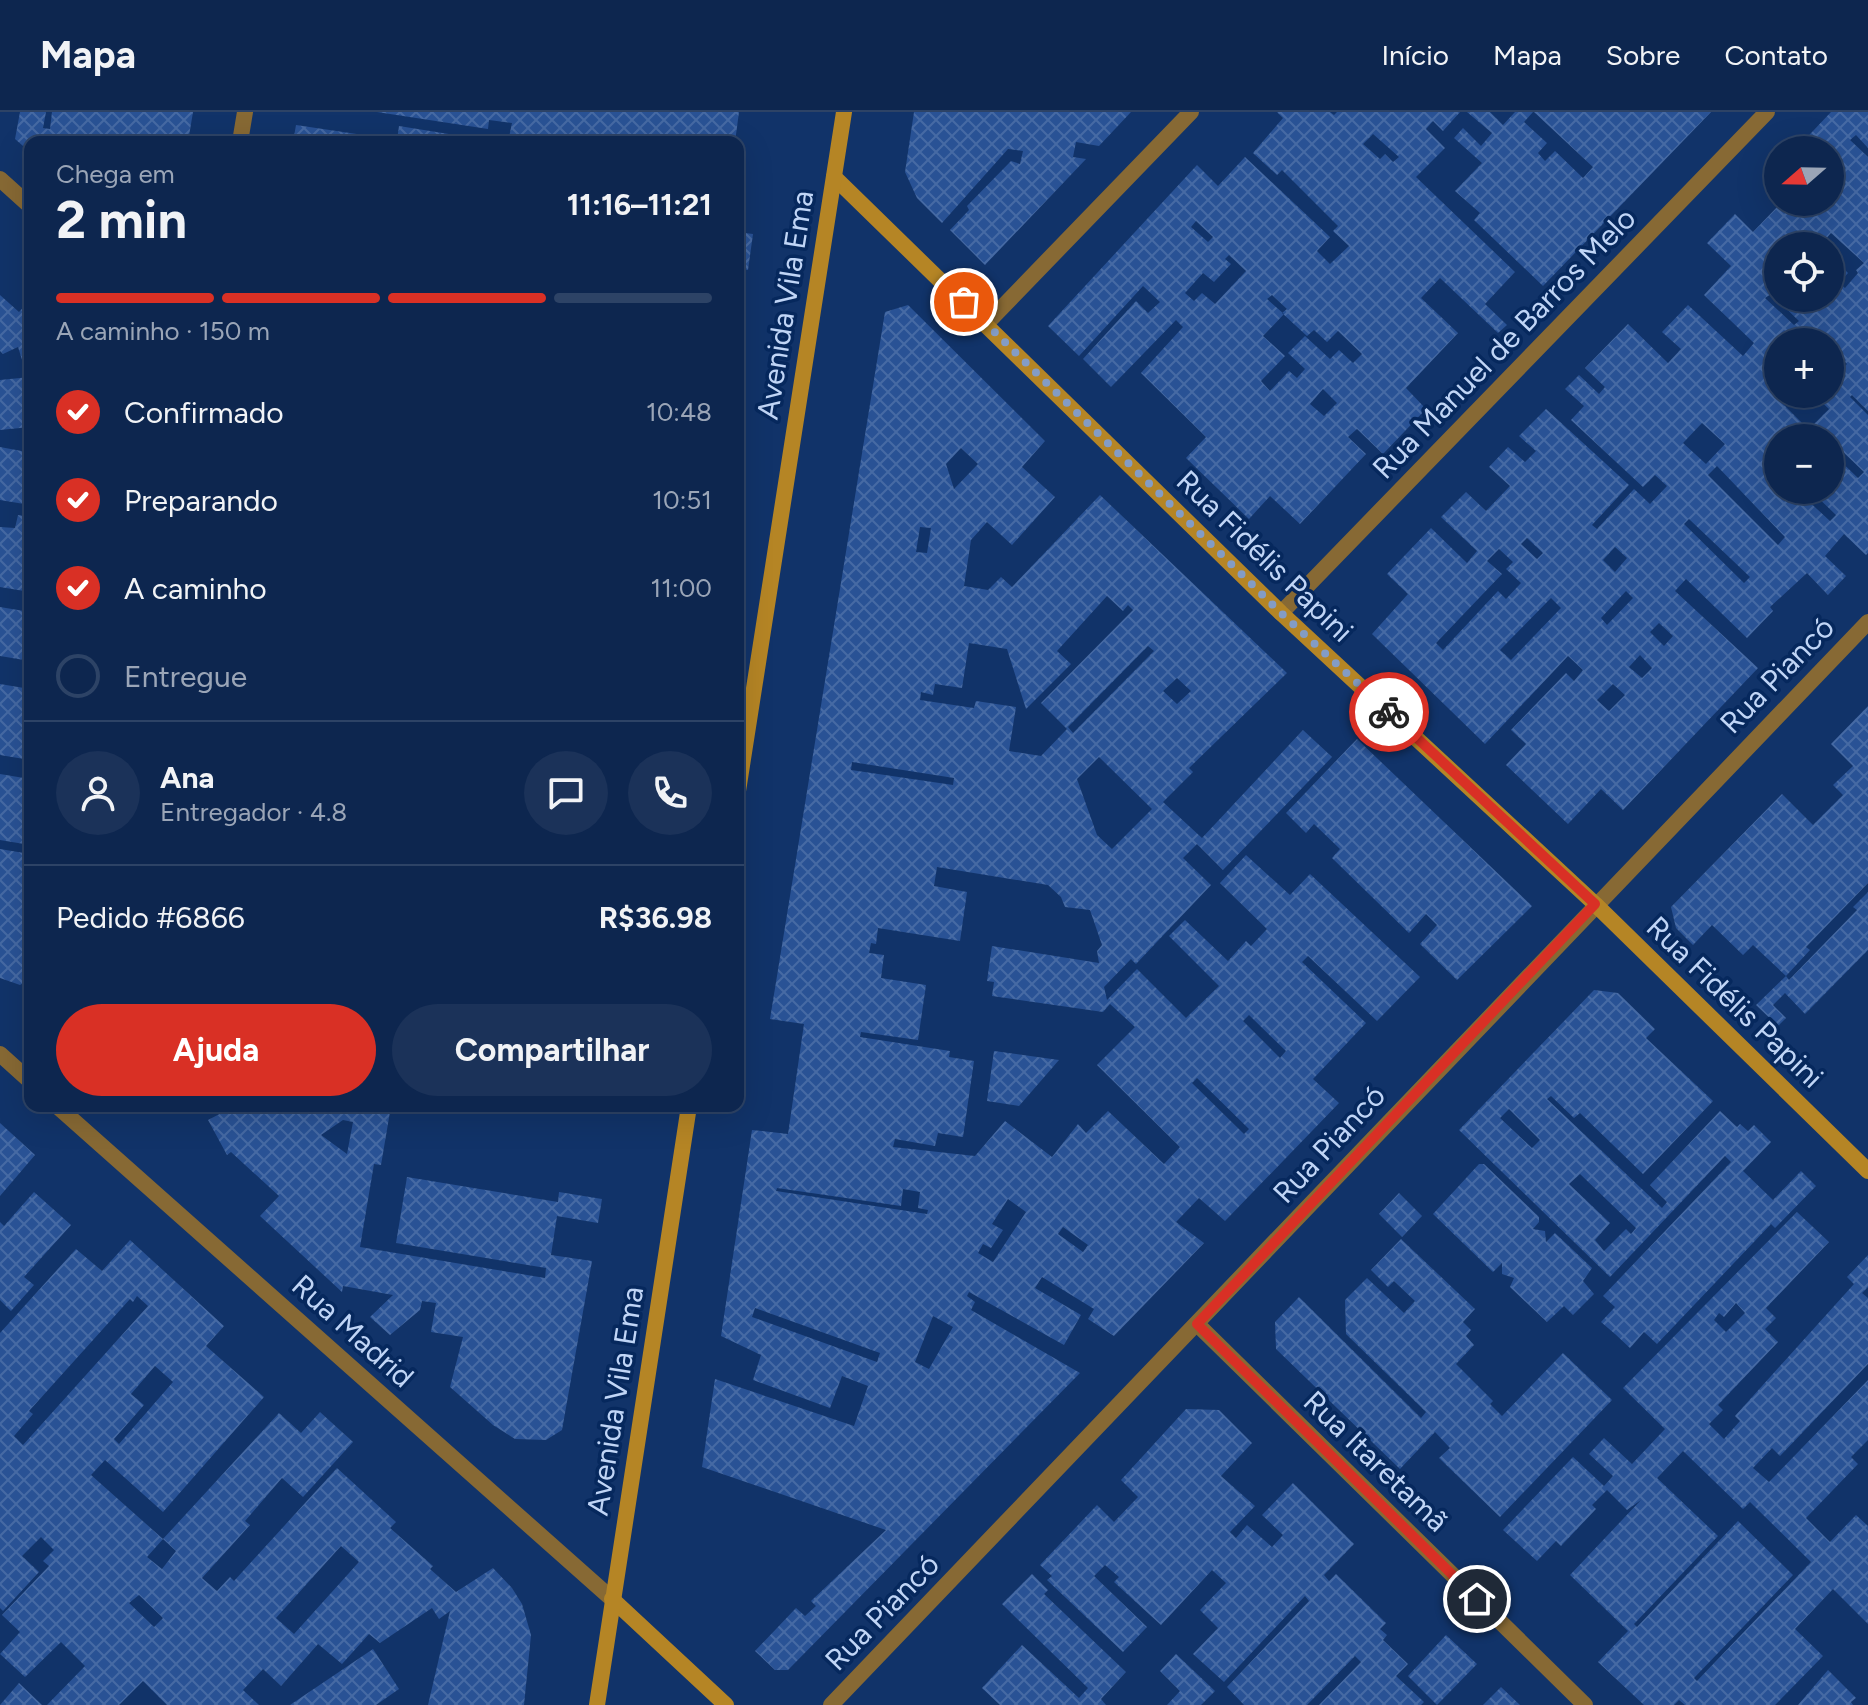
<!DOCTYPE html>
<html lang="pt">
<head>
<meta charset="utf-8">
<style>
	body { margin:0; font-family:Figtree,sans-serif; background:#1b3259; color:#f1f3f6; height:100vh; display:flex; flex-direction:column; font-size:30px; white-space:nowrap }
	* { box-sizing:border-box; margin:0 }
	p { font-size:26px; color:#9aa5b7 }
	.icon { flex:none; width:44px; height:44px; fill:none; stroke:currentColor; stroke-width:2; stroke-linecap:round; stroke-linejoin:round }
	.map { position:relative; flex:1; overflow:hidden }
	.details { position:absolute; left:24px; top:24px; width:720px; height:976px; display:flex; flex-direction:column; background:#0d264f; border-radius:16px; box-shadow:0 8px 32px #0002,0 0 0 2px #2d4366 }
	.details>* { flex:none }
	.needle { width:52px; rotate:250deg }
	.tools { position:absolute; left:1764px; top:24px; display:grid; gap:16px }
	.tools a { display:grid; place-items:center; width:80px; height:80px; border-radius:50%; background:#0d264f; box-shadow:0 8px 32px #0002,0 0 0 2px #2d4366; font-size:40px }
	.pin { position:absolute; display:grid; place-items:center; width:68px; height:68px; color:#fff; margin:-34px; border:4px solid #fff; border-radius:50%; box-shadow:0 2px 8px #0007 }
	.courier { position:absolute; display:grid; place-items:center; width:80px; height:80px; margin:-40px; border:6px solid #d93025; border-radius:50%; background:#fff; color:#222; box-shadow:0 2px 10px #0007 }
	.head em { font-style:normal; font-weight:700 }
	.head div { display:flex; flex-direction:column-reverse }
	.head { display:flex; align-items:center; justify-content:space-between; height:136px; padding:0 32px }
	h1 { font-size:52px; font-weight:700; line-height:60px }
	.bar { display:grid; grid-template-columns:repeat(4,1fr); gap:12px 8px; align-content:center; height:96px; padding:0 32px }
	.bar i { height:10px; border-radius:6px; background:#2d4366 }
	.bar .on { background:#d93025 }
	.bar p { grid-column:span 4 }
	.line { display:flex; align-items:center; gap:20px; padding:0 32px; border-top:2px solid #2d4366 }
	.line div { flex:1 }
	.round { display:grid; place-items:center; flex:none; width:84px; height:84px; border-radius:42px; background:#1b3259 }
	ol { padding:0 32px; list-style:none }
	li { display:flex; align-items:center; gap:24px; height:88px }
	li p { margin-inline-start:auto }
	li .icon { padding:8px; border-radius:50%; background:#d93025; color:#fff; stroke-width:4 }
	li:last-child { color:#9aa5b7 }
	li i { width:44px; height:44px; border:4px solid #2d4366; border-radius:50% }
	.cta { display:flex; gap:16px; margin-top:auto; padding:16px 32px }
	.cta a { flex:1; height:92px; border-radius:48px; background:#d93025; color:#fff; font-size:32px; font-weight:700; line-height:92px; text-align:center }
	.cta a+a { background:#1b3259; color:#f1f3f6 }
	header { display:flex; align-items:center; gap:48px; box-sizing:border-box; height:112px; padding:0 40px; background:#0d264f; border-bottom:2px solid #2d4366 }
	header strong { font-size:38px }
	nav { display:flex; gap:44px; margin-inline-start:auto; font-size:28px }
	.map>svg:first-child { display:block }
	.building { fill:url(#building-cross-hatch); fill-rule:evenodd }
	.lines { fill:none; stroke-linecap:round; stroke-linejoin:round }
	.street { stroke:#876934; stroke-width:16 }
	.secondary { stroke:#b58525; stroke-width:16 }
	.done { stroke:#839cc5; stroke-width:8; stroke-dasharray:0 14.4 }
	.route { stroke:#d93025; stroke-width:10 }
	.labels { text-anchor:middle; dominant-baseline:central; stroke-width:7; stroke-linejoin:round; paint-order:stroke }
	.street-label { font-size:30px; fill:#c0d5f6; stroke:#06285d }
</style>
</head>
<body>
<header>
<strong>Mapa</strong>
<nav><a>Início</a><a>Mapa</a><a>Sobre</a><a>Contato</a></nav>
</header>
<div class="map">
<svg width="1868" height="1593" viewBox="0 0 1868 1593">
	<defs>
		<pattern id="building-cross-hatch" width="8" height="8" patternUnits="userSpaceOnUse" patternTransform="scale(2)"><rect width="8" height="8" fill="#295295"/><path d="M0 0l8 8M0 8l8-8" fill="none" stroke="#466aa4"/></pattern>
	</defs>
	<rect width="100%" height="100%" fill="#113369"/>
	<g class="building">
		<polygon points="20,0 46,0 43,16 50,17 52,0 193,0 188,30 30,30 30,40 15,27"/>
		<polygon points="377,0 739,0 735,30 508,30 512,11 489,8 488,17"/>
		<polygon points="914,0 1131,0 1099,34 1076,30 1073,45 1086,47 985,153 950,118 969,98 967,94 1011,49 1020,52 1023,39 1008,37 942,111 917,86 905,60"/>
		<path d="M1277 0H1330L1334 3 1337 0H1460L1443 19 1433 9 1426 17 1445 36 1416 65 1515 160 1485 192 1507 213 1498 221 1440 166 1421 186 1458 221 1406 276 1426 297 1383 342 1357 317 1348 325 1366 342 1300 412 1270 384 1249 407 1186 346 1206 325 1141 261 1183 215 1176 208 1111 275 1083 247 1136 189 1148 201 1160 190 1143 174 1079 244 1048 214 1197 53 1218 74 1245 45 1330 125 1317 139 1330 152 1349 134 1333 119 1338 114 1282 58 1277 63 1253 41 1283 6ZM1373 22 1399 45 1393 50 1385 42 1380 47 1363 32ZM1196 109 1213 125 1208 130 1191 115ZM1229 143 1246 159 1215 192 1202 181 1194 189 1185 181 1203 161 1214 170 1231 152 1225 147ZM1272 183 1287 197 1282 201 1307 224 1314 218 1327 230 1338 219 1362 242 1353 251 1339 238 1330 247 1305 224 1288 241 1305 257 1297 266 1289 259 1270 279 1261 269 1285 244 1263 224 1284 202 1267 187ZM1323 277 1337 291 1324 304 1310 292Z"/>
		<polygon points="1467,0 1490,0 1503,13 1515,0 1533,0 1524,10 1547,31 1538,41 1545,49 1555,39 1583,66 1593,55 1534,0 1711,0 1543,174 1474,108 1480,101 1455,79 1482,51 1454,26 1463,16 1481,34 1492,21"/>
		<path d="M1831 0H1868V36L1856 23 1850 28 1868 45V299L1852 283 1850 285 1868 303V441L1866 443 1844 422 1825 444 1846 464 1828 483 1807 461 1770 495 1773 499 1747 526 1686 467 1675 479 1758 556 1623 698 1601 677 1568 712 1506 653 1526 632 1511 618 1566 561 1574 569 1583 558 1568 544 1485 632 1372 522 1408 482 1387 462 1431 416 1467 451 1477 439 1441 405 1466 380 1486 399 1510 374 1489 355 1508 335 1525 350 1536 339 1519 324 1546 297 1629 373 1592 413 1597 417 1634 377 1650 392 1667 374 1655 363 1643 375 1571 308 1584 294 1565 277 1579 263 1599 282 1605 275 1585 256 1628 212 1668 251 1681 237 1662 220 1688 193 1743 244 1754 231 1704 183 1731 154 1707 131 1735 102 1753 120 1782 90H1830V38H1795ZM1831 121 1864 151 1856 158 1858 161 1845 176 1839 171 1848 161 1830 143V186H1778V134H1820L1817 131 1821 125 1824 129ZM1771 182 1799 209 1794 213 1765 186ZM1805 223 1812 230H1830V235L1847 252 1830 269V282H1813L1829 297 1814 312 1864 360 1858 366 1830 339V378H1778V326H1817L1780 289 1787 282H1778V230H1798ZM1702 311 1725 332 1706 352 1683 331ZM1717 354 1785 425 1778 433 1708 363ZM1810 378 1836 403 1830 409 1804 385ZM1689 407 1750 465 1744 471 1684 412ZM1527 426 1543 441 1537 447 1521 432ZM1615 435 1627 446 1615 460 1603 448ZM1499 437 1513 450 1506 457 1521 471 1506 487 1498 479 1443 538 1436 531 1502 462 1487 449ZM1626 479 1633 486 1607 513 1601 506ZM1551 486 1561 496 1511 548 1500 538ZM1659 511 1673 524 1664 534 1650 520ZM1640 543 1652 556 1642 566 1629 555ZM1613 572 1625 583 1609 599 1597 588Z"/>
		<polygon points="296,13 397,28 399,14 455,23 453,30 293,30"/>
		<polygon points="1778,55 1778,84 1764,71"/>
		<polygon points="738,120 753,122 748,158 738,156"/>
		<polygon points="0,183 19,200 30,188 30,248 23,251 18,235 3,242 0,239"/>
		<path d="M908 193 1045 329 1022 355 1055 385 1012 433 987 410 971 428 964 474 988 478 1001 465 1012 475 1100 383 1287 561 1189 656 1193 660 1163 690 1202 726 1303 618 1332 645 1223 758 1197 732 1183 746 1211 773 1136 852 1131 847 1104 875 1107 888 1137 857 1186 906 1219 874 1169 824 1185 808 1228 849 1246 829 1251 834 1267 817 1220 771 1246 743 1290 783 1310 762 1420 865 1377 909 1308 844 1302 850 1366 911 1313 967 1339 991 1225 1109 1199 1086 1176 1110 1204 1131 1114 1224 1088 1207 1094 1197 1042 1165 1035 1176 1081 1203 1064 1233 969 1180 967 1184 975 1190 971 1198 1080 1261 788 1558H775L755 1539 796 1496 805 1504 816 1494 811 1489 886 1418 702 1355 715 1267 854 1314 868 1274 842 1264 830 1296 753 1268 761 1243 721 1224 752 1018 788 1022 804 912 770 907 885 200ZM961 336 978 352 954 377 946 352ZM920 415 931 416 927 441 916 440ZM1107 484 1123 499 1128 493 1133 498 1041 591 1067 617 1041 644 1009 639 1016 595 976 589 974 596 920 588 921 580 933 583 935 572 962 576 969 531 1007 537 1026 597 1071 552 1057 539ZM1148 534 1154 539 1073 621 1068 615ZM1177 566 1191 579 1177 592 1163 579ZM1099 645 1152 697 1112 737 1097 723 1077 667ZM852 650 954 666 953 673 851 658ZM937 755 1048 773 1061 785 1065 795 1090 798 1102 833 1097 839 1099 851 992 834 987 869 994 870 992 884 1103 900 1110 892 1135 915 1097 953 1180 1035 1164 1052 1108 999 1086 1021 1078 1012 1052 1045 1005 1009 975 1044 893 1035 895 1027 935 1034 938 1021 963 1025 974 949 949 945 950 939 860 925 861 920 918 928 926 873 881 866 884 843 869 841 871 831 876 832 878 816 960 829 967 780 934 774ZM1249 903 1286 939 1280 946 1243 909ZM1197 966 1249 1017 1244 1022 1192 971ZM777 1076 901 1094 903 1077 920 1080 918 1096 928 1098 927 1102 776 1079ZM1008 1087 1026 1100 993 1150 978 1141 983 1132 991 1136 1003 1118 992 1112ZM1063 1115 1088 1133 1083 1140 1058 1122ZM755 1196 880 1241 877 1250 752 1205ZM933 1204 953 1215 929 1257 915 1250Z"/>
		<polygon points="30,265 30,315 0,318 0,268"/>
		<polygon points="0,335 27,340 25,354 30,355 30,393 0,388"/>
		<polygon points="18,403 30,405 30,480 0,475 0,415 15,416"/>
		<polygon points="0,495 30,500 30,549 0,544"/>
		<polygon points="0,572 30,577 30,648 0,643"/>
		<polygon points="1868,594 1868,771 1806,835 1810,838 1786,864 1753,833 1743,843 1712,813 1693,833 1676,816 1671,795 1782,682 1813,713 1843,683 1833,673 1853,654 1831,632"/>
		<polygon points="1357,627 1532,794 1457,868 1420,832 1437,813 1426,802 1409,821 1332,746 1340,737 1314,712 1306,721 1286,701"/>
		<polygon points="26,655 30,655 30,733 0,728 0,662 24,666"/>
		<polygon points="0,737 30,742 30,867 20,873 0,866"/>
		<polygon points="1868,780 1868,838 1805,902 1785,881 1773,893 1786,906 1778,914 1756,893 1786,864 1789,868 1857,798 1853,795"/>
		<path d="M1594 878 1618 881 1655 917 1646 926 1713 989 1643 1062 1580 1001 1574 1006 1551 984 1547 987 1662 1096 1667 1090 1650 1073 1720 999 1737 1015 1740 1012 1748 1019 1754 1013 1771 1030 1743 1059 1773 1088 1801 1059 1816 1074 1775 1116 1771 1112 1657 1232 1644 1220 1630 1236 1615 1222 1601 1210 1615 1195 1603 1184 1731 1050 1725 1044 1610 1165 1459 1018ZM1509 997 1540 1028 1532 1036 1500 1006ZM1580 1062 1636 1116 1631 1122 1626 1117 1604 1139 1595 1128 1610 1111 1569 1072Z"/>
		<polygon points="994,939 1059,948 1019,994 987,989"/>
		<path d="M235 994H391L381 1053 374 1052 360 1135 545 1166 546 1156 396 1131 407 1065 558 1090 559 1080 602 1087 598 1111 557 1104 551 1143 592 1149 562 1318 546 1328 515 1327 493 1313 450 1275 463 1225 431 1220 436 1191 422 1189 420 1198 390 1223 370 1205 393 1183 343 1174 342 1180 260 1104 279 1084 231 1040 227 1043 208 1008ZM343 1008 353 1010 347 1042 321 1023Z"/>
		<polygon points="574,994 616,994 615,1002"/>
		<polygon points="0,1011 35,1043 0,1084"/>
		<polygon points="1479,1052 1484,1052 1539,1105 1539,1110 1533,1117 1545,1119 1546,1130 1555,1121 1592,1156 1583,1169 1594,1182 1573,1203 1564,1194 1547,1210 1510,1175 1514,1166 1502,1162 1502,1151 1493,1160 1433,1102"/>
		<polygon points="34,1080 71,1113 24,1165 34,1173 11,1199 0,1188 0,1110 4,1114"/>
		<polygon points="1399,1081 1422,1104 1402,1125 1379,1102"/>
		<path d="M1797 1100 1829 1130 1766 1196 1776 1206 1765 1217 1778 1230 1718 1293 1723 1298 1709 1312 1724 1327 1740 1309 1735 1304 1854 1172 1847 1165 1868 1143V1175L1862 1181 1868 1186V1252L1780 1344 1772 1336 1753 1356 1769 1370 1868 1268V1328L1851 1345 1858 1352 1806 1406 1830 1430 1856 1403 1868 1414V1512L1833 1477 1795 1517 1823 1544 1775 1593H1685L1679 1588 1674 1593H1644L1598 1550 1628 1519 1570 1463 1641 1388 1627 1398 1607 1378 1592 1393 1596 1397 1561 1434 1556 1429 1537 1449 1503 1418 1573 1345 1604 1374 1613 1364 1589 1342 1604 1326 1632 1352 1665 1317 1623 1276ZM1736 1191 1745 1201 1726 1220 1714 1208 1719 1201 1724 1205ZM1683 1339 1743 1397 1750 1390 1811 1450 1697 1569 1694 1566 1793 1463 1738 1409 1637 1515 1634 1512 1718 1424 1657 1366Z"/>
		<polygon points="1401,1127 1475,1197 1463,1210 1471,1218 1466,1224 1474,1233 1456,1252 1493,1289 1490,1292 1502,1304 1563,1241 1612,1288 1500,1405 1439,1346 1450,1336 1435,1320 1400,1357 1276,1237 1275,1210 1299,1185 1421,1306 1426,1300 1346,1222 1345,1188 1367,1166 1404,1201 1415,1189 1394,1169 1388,1175 1371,1158"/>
		<path d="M130 1128 224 1214 206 1234 264 1285 163 1400 105 1348 91 1363 163 1427 147 1445 162 1457 176 1439 163 1427 279 1301 301 1321 320 1300 353 1330 303 1385 282 1366 245 1409 250 1413 202 1466 217 1479 230 1465 234 1469 337 1356 396 1410 390 1416 433 1454 430 1457 456 1480 493 1456 512 1476 522 1492 531 1523 524 1593H428L450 1499 439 1507 432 1496 380 1531 369 1522 342 1552 318 1532 281 1574 263 1557 243 1578 259 1593H167L143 1569 119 1593H47L85 1554 61 1530 25 1565 0 1542 20 1520 2 1503 49 1454 43 1449 54 1438 41 1425 22 1444 39 1460 3 1499 0 1496V1221L76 1137 102 1159ZM137 1184 148 1194 23 1333 14 1324 33 1302 29 1299 130 1187 133 1190ZM155 1254 173 1270 119 1332 114 1327 144 1293 131 1282ZM341 1434 359 1450 294 1522 276 1506ZM139 1483 163 1506 154 1515 129 1491Z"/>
		<polygon points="1186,1297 1219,1298 1252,1331 1221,1364 1255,1394 1230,1420 1236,1426 1247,1413 1272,1435 1283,1423 1262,1403 1293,1371 1354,1432 1324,1463 1329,1469 1336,1462 1386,1511 1380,1517 1387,1523 1383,1528 1408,1552 1396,1564 1424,1590 1421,1593 1319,1593 1361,1550 1355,1544 1307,1593 1244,1593 1227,1575 1309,1489 1305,1484 1224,1570 1193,1542 1218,1516 1200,1498 1226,1471 1212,1458 1161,1513 1114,1470 1119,1465 1105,1453 1094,1464 1147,1515 1123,1540 1047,1468 1052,1464 1040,1453 1097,1393 1114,1410 1138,1385 1121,1368"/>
		<polygon points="1032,1462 1048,1478 1044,1482 1126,1560 1101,1587 1106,1593 1000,1593 982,1576 1022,1533 1079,1586 1088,1576 1002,1492"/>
		<polygon points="1446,1523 1477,1552 1437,1593 1408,1564"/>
		<polygon points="373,1537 399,1577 376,1593 290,1593"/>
		<polygon points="1176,1542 1215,1579 1201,1593 1167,1593 1180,1579 1160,1559"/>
		<polygon points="1828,1558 1856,1586 1851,1590 1853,1593 1798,1593"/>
		<polygon points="19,1571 42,1593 0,1593"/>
		<polygon points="1501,1575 1520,1593 1483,1593"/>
	</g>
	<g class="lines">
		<g class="street">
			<polyline points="240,30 245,0"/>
			<polyline points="0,67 30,94"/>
			<polyline points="986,212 1191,0"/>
			<polyline points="1281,501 1767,0"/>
			<polyline points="0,942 30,969"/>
			<polyline points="57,994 612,1487"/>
			<polyline points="1197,1212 1585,1593"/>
			<polyline points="831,1593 1868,510"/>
		</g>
		<g class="secondary">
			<polyline points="834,65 1281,501 1595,792 1868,1059"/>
			<polyline points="738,679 844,0"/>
			<polyline points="612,1487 726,1593"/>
			<polyline points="597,1593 689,994"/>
		</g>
	</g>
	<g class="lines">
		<polyline class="done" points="964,190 1281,501 1389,600"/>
		<polyline class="route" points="1389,600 1595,792 1197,1212 1477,1487"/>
	</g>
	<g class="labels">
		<g class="street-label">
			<text transform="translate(785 193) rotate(-81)">Avenida Vila Ema</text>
			<text transform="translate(1504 231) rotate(-46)">Rua Manuel de Barros Melo</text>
			<text transform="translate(1265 444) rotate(44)">Rua Fidélis Papini</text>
			<text transform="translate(1777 563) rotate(-46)">Rua Piancó</text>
			<text transform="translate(1735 890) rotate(44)">Rua Fidélis Papini</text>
			<text transform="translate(1329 1032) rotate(-47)">Rua Piancó</text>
			<text transform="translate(353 1219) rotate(42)">Rua Madrid</text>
			<text transform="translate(615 1289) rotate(-81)">Avenida Vila Ema</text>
			<text transform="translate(1376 1349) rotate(44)">Rua Itaretamã</text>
			<text transform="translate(882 1500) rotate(-46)">Rua Piancó</text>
		</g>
	</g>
</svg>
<div class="tools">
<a><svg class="needle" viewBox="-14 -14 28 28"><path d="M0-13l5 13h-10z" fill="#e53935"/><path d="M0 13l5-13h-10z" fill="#9aa5b7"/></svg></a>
<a><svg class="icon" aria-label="locate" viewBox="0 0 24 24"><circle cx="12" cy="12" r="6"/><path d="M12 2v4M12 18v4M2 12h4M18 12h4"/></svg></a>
<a>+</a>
<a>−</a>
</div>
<div class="pin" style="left:964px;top:190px;background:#ea580c"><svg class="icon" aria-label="bag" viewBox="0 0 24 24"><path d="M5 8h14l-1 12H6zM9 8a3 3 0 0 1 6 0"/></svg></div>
<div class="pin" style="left:1477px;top:1487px;background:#1f2937"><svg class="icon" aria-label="home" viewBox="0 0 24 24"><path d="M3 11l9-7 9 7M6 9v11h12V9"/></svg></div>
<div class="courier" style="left:1389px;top:600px"><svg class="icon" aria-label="bike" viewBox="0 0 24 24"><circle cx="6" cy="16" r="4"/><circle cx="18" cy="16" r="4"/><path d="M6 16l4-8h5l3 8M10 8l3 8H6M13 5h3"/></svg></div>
<section class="details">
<div class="head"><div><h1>2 min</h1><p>Chega em</p></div><em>11:16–11:21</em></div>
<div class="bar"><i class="on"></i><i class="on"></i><i class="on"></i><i></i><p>A caminho · 150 m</p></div>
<ol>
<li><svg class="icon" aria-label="check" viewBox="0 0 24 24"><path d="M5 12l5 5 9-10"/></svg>Confirmado<p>10:48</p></li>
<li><svg class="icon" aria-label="check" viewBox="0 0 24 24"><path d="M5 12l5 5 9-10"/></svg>Preparando<p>10:51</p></li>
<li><svg class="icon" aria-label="check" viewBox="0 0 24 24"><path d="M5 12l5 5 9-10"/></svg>A caminho<p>11:00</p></li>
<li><i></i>Entregue</li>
</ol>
<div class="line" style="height:144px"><a class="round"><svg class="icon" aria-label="person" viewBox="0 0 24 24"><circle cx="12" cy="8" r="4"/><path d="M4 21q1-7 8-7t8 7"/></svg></a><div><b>Ana</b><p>Entregador · 4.8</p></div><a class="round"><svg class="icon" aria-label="chat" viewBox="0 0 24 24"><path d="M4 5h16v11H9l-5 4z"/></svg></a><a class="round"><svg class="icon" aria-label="phone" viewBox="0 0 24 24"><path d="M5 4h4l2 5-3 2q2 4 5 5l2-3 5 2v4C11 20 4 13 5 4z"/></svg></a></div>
<div class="line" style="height:104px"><div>Pedido #6866</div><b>R$36.98</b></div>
<div class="cta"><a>Ajuda</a><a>Compartilhar</a></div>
</section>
</div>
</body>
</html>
